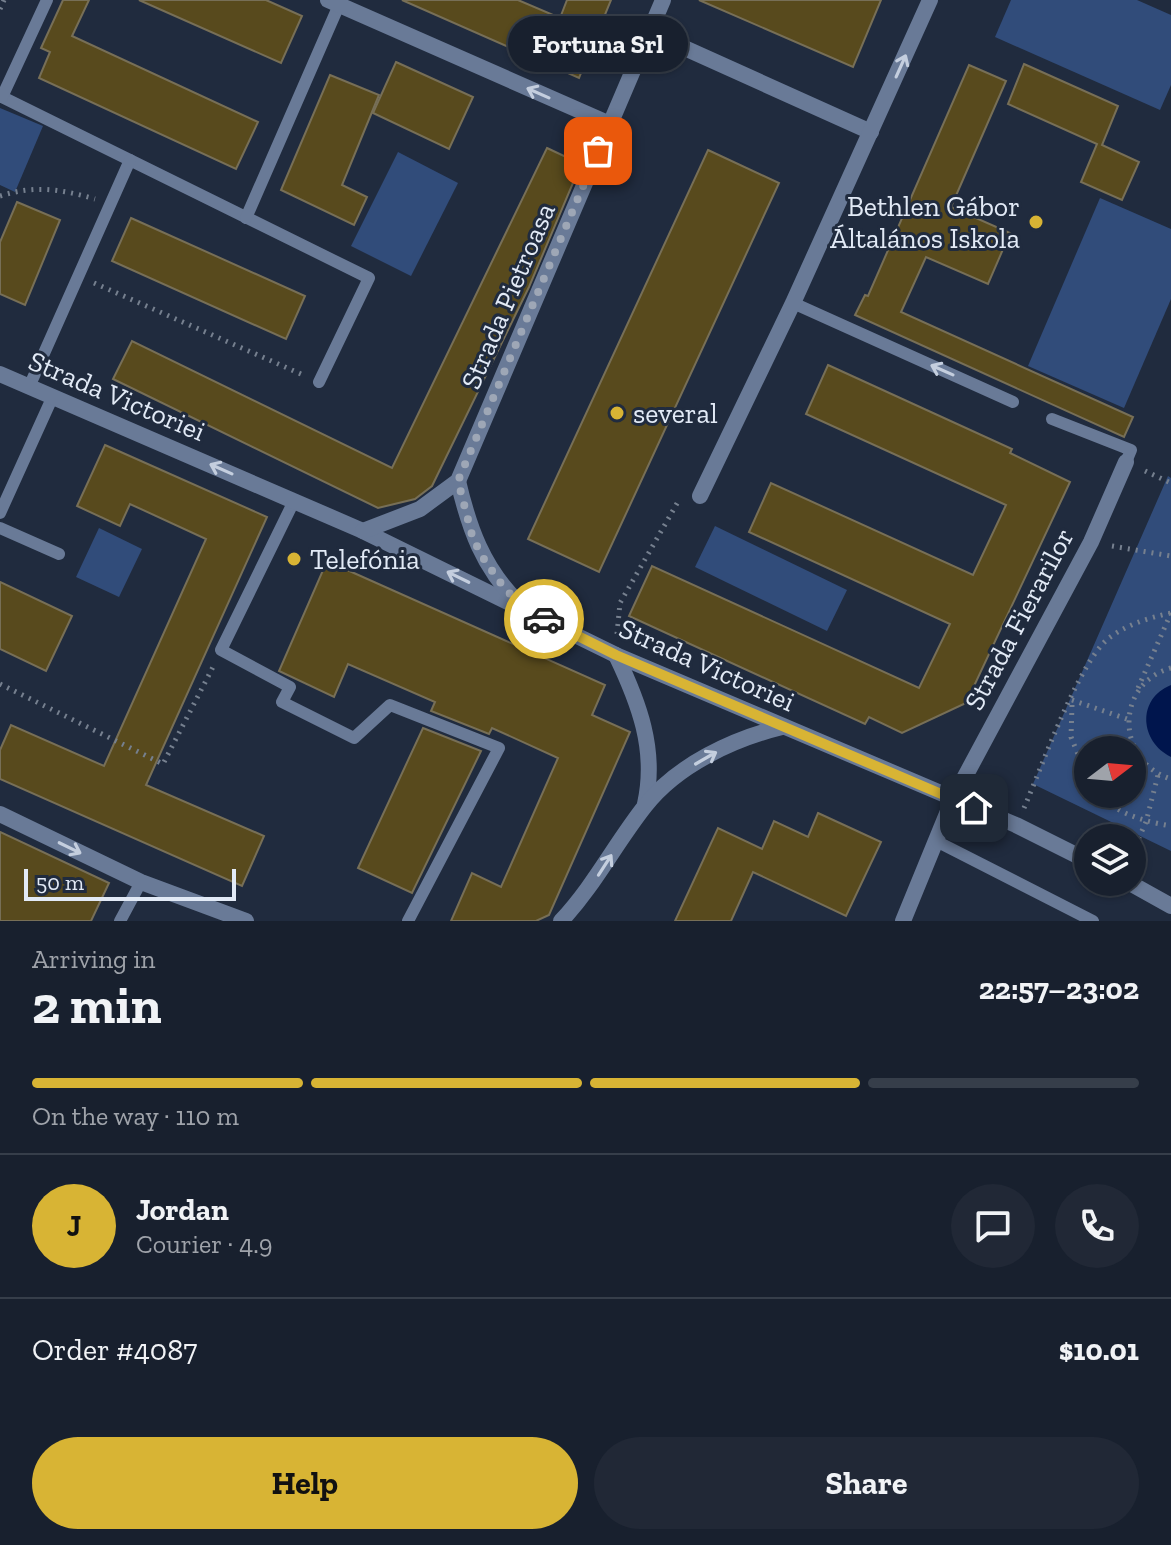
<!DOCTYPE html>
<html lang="en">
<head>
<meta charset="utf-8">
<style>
	body { margin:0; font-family:"Zilla Slab",serif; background:#212836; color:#f1f3f6; height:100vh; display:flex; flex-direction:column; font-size:30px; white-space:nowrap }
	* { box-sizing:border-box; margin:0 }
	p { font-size:26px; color:#9fa3aa }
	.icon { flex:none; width:44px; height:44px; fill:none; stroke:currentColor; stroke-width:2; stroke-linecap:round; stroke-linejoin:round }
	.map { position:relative; height:921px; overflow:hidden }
	.side { display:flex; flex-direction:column; background:#18202e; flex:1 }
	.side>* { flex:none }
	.needle { width:52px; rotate:74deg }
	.controls { position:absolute; left:1074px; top:736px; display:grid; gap:16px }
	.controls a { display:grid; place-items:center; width:72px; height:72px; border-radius:50%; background:#18202e; box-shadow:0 2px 6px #0004,0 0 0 2px #363e4a; font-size:40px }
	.scale { position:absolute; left:24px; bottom:20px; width:212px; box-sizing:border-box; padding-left:8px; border:4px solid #e2eaf6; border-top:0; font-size:22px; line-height:28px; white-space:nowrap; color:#e2eaf6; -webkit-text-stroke:6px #202b3e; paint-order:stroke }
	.pin { position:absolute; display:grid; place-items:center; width:68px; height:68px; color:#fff; margin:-34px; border-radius:16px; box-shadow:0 4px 12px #0006 }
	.courier { position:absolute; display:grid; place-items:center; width:80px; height:80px; margin:-40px; border:6px solid #d8b434; border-radius:50%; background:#fff; color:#222; box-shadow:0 2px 10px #0007 }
	.bubble { position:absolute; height:56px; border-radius:28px; background:#18202e; box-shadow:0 2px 6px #0004,0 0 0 2px #363e4a; font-size:26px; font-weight:700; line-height:56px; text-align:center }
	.summary em { font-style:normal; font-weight:700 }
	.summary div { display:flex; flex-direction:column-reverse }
	.summary { display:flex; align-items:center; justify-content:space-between; height:136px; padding:0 32px }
	h1 { font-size:52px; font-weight:700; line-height:60px }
	.bar { display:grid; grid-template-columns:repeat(4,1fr); gap:12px 8px; align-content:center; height:96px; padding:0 32px }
	.bar i { height:10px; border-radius:6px; background:#363e4a }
	.bar .on { background:#d8b434 }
	.bar p { grid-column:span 4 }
	.line { display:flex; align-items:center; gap:20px; padding:0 32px; border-top:2px solid #363e4a }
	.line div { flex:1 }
	.round { display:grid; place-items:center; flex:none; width:84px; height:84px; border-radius:42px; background:#212836 }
	.primary-button { display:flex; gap:16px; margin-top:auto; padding:16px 32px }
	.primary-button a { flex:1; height:92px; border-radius:48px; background:#d8b434; color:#111; font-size:32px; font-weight:700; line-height:92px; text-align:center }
	.primary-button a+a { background:#212836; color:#f1f3f6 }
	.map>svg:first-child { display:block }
	.green { fill:#314c7a; fill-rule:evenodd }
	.water { fill:#00154d }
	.building { fill:#584a1d; stroke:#776f57; stroke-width:2 }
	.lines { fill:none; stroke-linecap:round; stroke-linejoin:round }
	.path { stroke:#76808f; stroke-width:5; stroke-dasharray:2 6; stroke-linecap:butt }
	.service { stroke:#697a97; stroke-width:12 }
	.minor { stroke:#697a97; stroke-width:16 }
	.oneway { stroke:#c4cede }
	.done { stroke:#9ea7b6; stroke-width:8; stroke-dasharray:0 14.4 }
	.route { stroke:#d8b434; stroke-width:10 }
	.poi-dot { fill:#d8b434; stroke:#202b3e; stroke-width:3 }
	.labels { text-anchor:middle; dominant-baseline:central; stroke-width:6; stroke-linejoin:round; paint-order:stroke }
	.poi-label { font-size:28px; fill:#e2eaf6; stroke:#202b3e; text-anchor:start }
	.street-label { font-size:28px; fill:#e2eaf6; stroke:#202b3e }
</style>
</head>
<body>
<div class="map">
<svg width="1171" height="921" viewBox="0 0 1171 921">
	<rect width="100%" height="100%" fill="#202b3e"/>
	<g class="green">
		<polygon points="1011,0 1137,0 1171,15 1171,85 1160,110 995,37"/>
		<polygon points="0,108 43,126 15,192 0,185"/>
		<polygon points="398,152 458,183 411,276 351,246"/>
		<polygon points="1100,198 1171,229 1171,299 1124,408 1028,366"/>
		<path d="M1168 476 1171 478V851L1033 784ZM1088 750H1132V794H1088Z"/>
		<polygon points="715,526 847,590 827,631 695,567"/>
		<polygon points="99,528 142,549 119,597 76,577"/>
	</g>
	<path class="water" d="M1171 685V757C1140 742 1136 699 1171 685Z"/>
	<g class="building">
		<polygon points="63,0 89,0 72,36 258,122 236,169 39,78 50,52 41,48"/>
		<polygon points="139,0 266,0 302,16 281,63"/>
		<polygon points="402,0 518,0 560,18 567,0 611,0 579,78"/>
		<polygon points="699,0 881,0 853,67"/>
		<polygon points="396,62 473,97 449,149 373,113"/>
		<polygon points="1024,64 1118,106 1102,145 1139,162 1122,200 1081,182 1097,144 1008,104"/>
		<polygon points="969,65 1006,81 951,207 1010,233 988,284 926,257 901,312 1133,417 1124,437 855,315 865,295 868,296"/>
		<polygon points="330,75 379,95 342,185 367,197 354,225 281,190"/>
		<polygon points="547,148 581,164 529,287 432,486 415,499 378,508 113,379 132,341 392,468"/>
		<polygon points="708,150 779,183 599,572 528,539"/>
		<polygon points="17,202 60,220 25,305 0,294 0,242"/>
		<polygon points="131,218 305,296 286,339 112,261"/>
		<polygon points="828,365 1012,449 1010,453 1070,482 966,703 902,733 869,717 865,724 629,616 652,566 919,688 950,624 749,532 771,483 973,575 1006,505 806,414"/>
		<polygon points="105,445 267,517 146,785 264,836 242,886 0,779 0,750 11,725 104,766 206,539 130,504 120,526 77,506"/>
		<polygon points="327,561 605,685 592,715 630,732 549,915 536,921 451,921 472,873 501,887 558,758 492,728 489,734 431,711 435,702 348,664 334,697 279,671"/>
		<polygon points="0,582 72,616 46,671 0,649"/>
		<polygon points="423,728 481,751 412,893 358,868"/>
		<polygon points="818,813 881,842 846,916 753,872 731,921 675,921 718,828 762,849 774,821 808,837"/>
		<polygon points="0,832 109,883 91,921 0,921"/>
	</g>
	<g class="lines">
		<g class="path">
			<polyline points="0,9 4,0"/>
			<path d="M0 196C35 185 60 189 95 199"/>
			<polyline points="94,283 301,374"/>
			<polyline points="1145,471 1171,483"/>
			<polyline points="1112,546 1171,556"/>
			<polyline points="617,634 620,603 679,500"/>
			<path d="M1171 668C1114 684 1116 762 1171 779"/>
			<polyline points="0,684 163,764 214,665"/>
			<polyline points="1138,688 1171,613"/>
			<polyline points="1072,700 1127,719"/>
			<polyline points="1072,705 1071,737 1088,779"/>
			<path d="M1100 794C1115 814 1147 822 1171 826"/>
			<path d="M1024 808C1041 769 1079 661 1109 638 1128 624 1148 618 1171 613"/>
			<polyline points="1132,853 1146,822 1158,775"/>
		</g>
		<g class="service">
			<polyline points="0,96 369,278 319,382"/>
			<polyline points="2,97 47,0"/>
			<polyline points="246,218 339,5"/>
			<polyline points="793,303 1013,402"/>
			<polyline points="29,387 130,160"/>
			<polyline points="1052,419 1131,450 1126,462"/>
			<polyline points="294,501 221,650 290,687 282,702 354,738 390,705 499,748 408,921"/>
			<polyline points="0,513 53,396"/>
			<polyline points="0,528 59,554"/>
			<polyline points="936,841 1093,921"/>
			<polyline points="120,921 141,882"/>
		</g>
		<g class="minor">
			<polyline points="328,0 610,124"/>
			<polyline points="649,32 871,132"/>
			<polyline points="0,374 363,531 616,655 1016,825 1088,861"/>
			<path d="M458 481C469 528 483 568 518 602"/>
			<polyline points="700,496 793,303 930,0"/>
			<polyline points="363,531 420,509 458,481 663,0"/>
			<path d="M616 655C639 703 657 750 645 804"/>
			<polyline points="0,814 141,882 246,921"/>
			<polyline points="1128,882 1171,906"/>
			<path d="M561 921C594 886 615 844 645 806 677 765 733 739 782 727"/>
			<polyline points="903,921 953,799 1091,542 1126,462"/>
		</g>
	</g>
	<defs><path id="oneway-shaft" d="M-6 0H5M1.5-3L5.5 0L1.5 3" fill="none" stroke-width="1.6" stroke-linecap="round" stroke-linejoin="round" transform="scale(2)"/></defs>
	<g class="oneway">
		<use href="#oneway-shaft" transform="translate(901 66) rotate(-66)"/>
		<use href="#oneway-shaft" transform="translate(538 93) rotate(-156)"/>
		<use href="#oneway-shaft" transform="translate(942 370) rotate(-156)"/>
		<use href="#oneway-shaft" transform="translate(221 469) rotate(-156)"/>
		<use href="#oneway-shaft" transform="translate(458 577) rotate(-154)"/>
		<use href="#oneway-shaft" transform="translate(706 758) rotate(-30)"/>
		<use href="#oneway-shaft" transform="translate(70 848) rotate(26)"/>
		<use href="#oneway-shaft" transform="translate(605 865) rotate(-57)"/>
	</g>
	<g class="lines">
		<polyline class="done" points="544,619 528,611 505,589 485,561 473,539 458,481 598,151"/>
		<polyline class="route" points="544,619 616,655 974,808"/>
	</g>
	<g class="poi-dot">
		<circle cx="1036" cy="222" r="8"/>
		<circle cx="617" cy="413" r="8"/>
		<circle cx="294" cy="559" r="8"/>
	</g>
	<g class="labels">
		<g class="poi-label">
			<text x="1020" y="206" text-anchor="end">Bethlen Gábor<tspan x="1020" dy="32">Általános Iskola</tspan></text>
			<text x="633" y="413">several</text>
			<text x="310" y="559">Telefónia</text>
		</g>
		<g class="street-label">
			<text transform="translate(508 296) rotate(-67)">Strada Pietroasa</text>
			<text transform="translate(117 396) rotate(23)">Strada Victoriei</text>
			<text transform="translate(1019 619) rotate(-62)">Strada Fierarilor</text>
			<text transform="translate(707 665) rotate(24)">Strada Victoriei</text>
		</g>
	</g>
</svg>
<div class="controls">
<a><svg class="needle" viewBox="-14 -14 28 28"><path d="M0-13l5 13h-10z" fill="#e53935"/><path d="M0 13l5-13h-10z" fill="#9fa3aa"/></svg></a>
<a><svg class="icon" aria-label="layers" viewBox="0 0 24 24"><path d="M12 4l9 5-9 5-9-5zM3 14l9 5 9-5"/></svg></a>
</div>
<div class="scale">50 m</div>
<div class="pin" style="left:598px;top:151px;background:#ea580c"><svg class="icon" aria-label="bag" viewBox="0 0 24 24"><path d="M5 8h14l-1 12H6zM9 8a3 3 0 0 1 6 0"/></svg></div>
<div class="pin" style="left:974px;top:808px;background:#1f2937"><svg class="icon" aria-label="home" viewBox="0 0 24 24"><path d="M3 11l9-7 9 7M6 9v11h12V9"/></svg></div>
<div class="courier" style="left:544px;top:619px"><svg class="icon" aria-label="car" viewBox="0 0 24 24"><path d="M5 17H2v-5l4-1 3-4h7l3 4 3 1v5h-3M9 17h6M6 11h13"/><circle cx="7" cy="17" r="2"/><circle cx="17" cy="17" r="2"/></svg></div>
<div class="bubble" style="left:508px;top:16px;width:180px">Fortuna Srl</div>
</div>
<section class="side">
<div class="summary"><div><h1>2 min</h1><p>Arriving in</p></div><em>22:57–23:02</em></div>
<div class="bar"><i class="on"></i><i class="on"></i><i class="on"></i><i></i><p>On the way · 110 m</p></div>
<div class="line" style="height:144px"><b class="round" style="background:#d8b434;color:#111">J</b><div><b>Jordan</b><p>Courier · 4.9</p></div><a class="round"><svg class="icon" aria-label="chat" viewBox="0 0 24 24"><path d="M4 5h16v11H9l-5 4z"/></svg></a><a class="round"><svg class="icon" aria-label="phone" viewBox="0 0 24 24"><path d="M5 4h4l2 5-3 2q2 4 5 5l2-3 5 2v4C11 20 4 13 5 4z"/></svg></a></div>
<div class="line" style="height:104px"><div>Order #4087</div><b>$10.01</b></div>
<div class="primary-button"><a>Help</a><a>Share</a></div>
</section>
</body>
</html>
